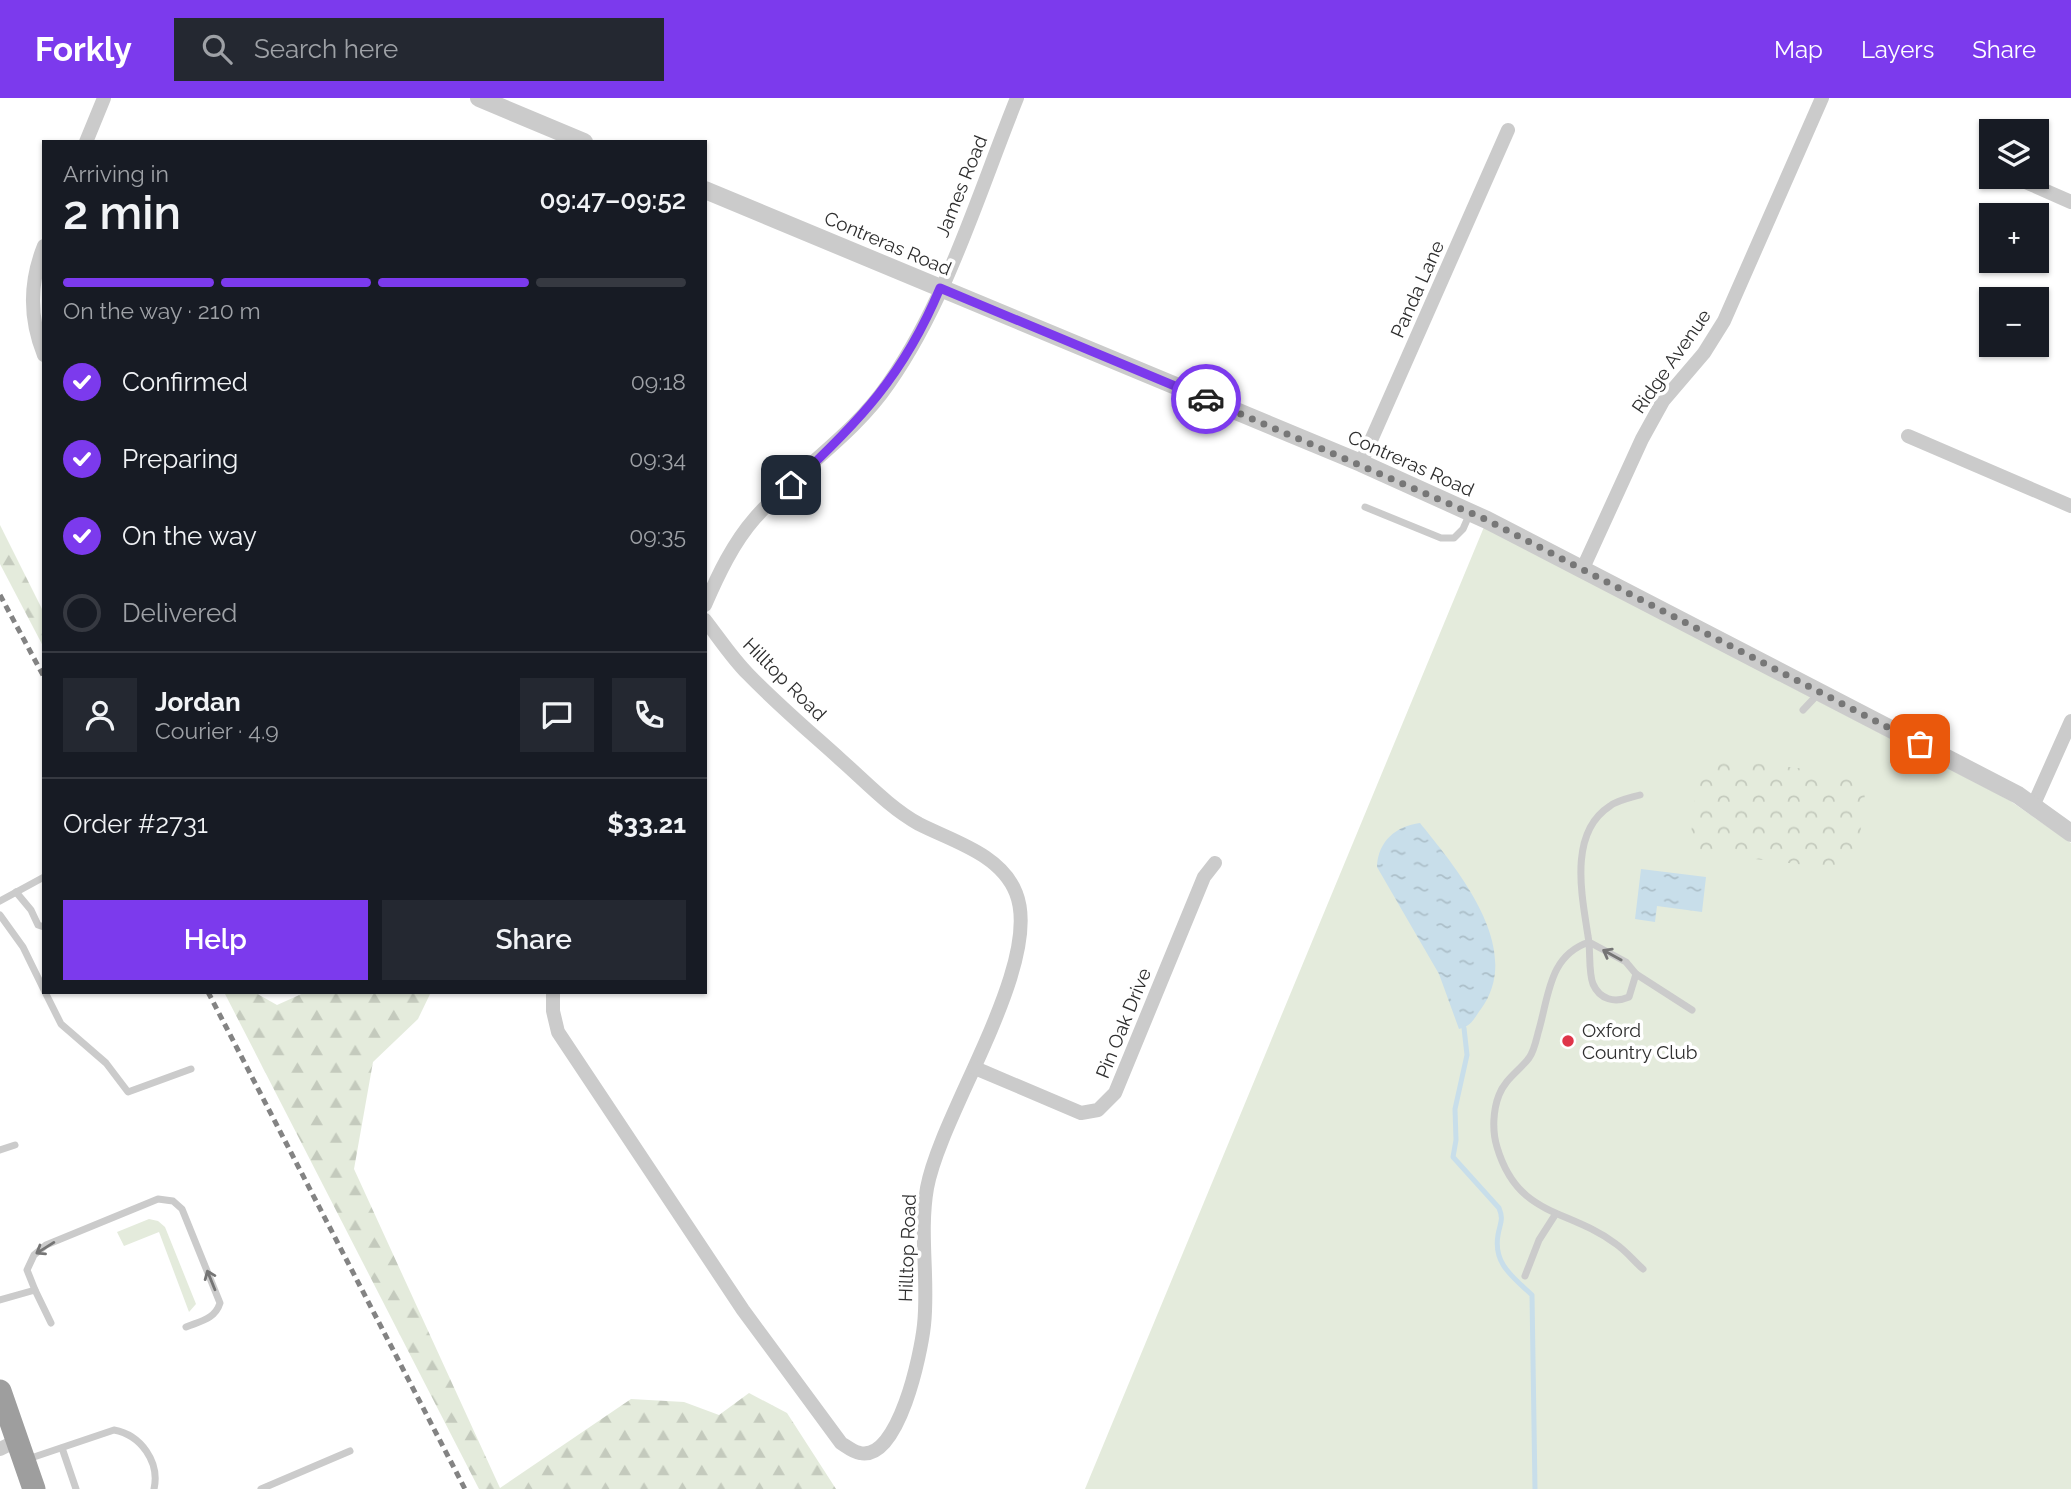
<!DOCTYPE html>
<html lang="en">
<head>
<meta charset="utf-8">
<style>
	body { margin:0; font-family:Raleway,sans-serif; background:#242831; color:#f1f3f6; height:100vh; display:flex; flex-direction:column; font-size:26px; white-space:nowrap }
	* { box-sizing:border-box; margin:0 }
	p { font-size:23px; color:#9ea1a6 }
	.icon { flex:none; width:38px; height:38px; fill:none; stroke:currentColor; stroke-width:2; stroke-linecap:round; stroke-linejoin:round }
	.map { position:relative; flex:1; overflow:hidden }
	.side { position:absolute; left:42px; top:42px; width:665px; height:854px; display:flex; flex-direction:column; background:#171b24; border-radius:0px; box-shadow:0 2px 5px #0004 }
	.side>* { flex:none }
	.buttons { position:absolute; left:1979px; top:21px; display:grid; gap:14px }
	.buttons a { display:grid; place-items:center; width:70px; height:70px; border-radius:0px; background:#171b24; box-shadow:0 2px 5px #0004; font-size:35px }
	.pin { position:absolute; display:grid; place-items:center; width:60px; height:60px; color:#fff; margin:-30px; border-radius:14px; box-shadow:0 4px 10px #0006 }
	.courier { position:absolute; display:grid; place-items:center; width:70px; height:70px; margin:-35px; border:5px solid #7c3aed; border-radius:50%; background:#fff; color:#222; box-shadow:0 2px 9px #0007 }
	.head em { font-style:normal; font-weight:600 }
	.head div { display:flex; flex-direction:column-reverse }
	.head { display:flex; align-items:center; justify-content:space-between; height:119px; padding:0 21px }
	h1 { font-size:46px; font-weight:600; line-height:52px }
	.bar { display:grid; grid-template-columns:repeat(4,1fr); gap:10px 7px; align-content:center; height:84px; padding:0 21px }
	.bar i { height:9px; border-radius:5px; background:#363941 }
	.bar .on { background:#7c3aed }
	.bar p { grid-column:span 4 }
	.line { display:flex; align-items:center; gap:18px; padding:0 21px; border-top:2px solid #363941 }
	.line div { flex:1 }
	.round { display:grid; place-items:center; flex:none; width:74px; height:74px; border-radius:0px; background:#242831 }
	ol { padding:0 21px; list-style:none }
	li { display:flex; align-items:center; gap:21px; height:77px }
	li p { margin-inline-start:auto }
	li .icon { padding:7px; border-radius:50%; background:#7c3aed; color:#fff; stroke-width:4 }
	li:last-child { color:#9ea1a6 }
	li i { width:38px; height:38px; border:4px solid #363941; border-radius:50% }
	.cta { display:flex; gap:14px; margin-top:auto; padding:14px 21px }
	.cta a { flex:1; height:80px; border-radius:0px; background:#7c3aed; color:#fff; font-size:28px; font-weight:600; line-height:80px; text-align:center }
	.cta a+a { background:#242831; color:#f1f3f6 }
	header { display:flex; align-items:center; gap:42px; box-sizing:border-box; height:98px; padding:0 35px; background:#7c3aed; color:#fff }
	header strong { font-size:33px }
	nav { display:flex; gap:38px; margin-inline-start:auto; font-size:24px }
	.search { width:490px; height:63px; background:#242831; display:flex; align-items:center; gap:18px; box-sizing:border-box; padding:0 24px; border-radius:0px; color:#9ea1a6; font-size:26px }
	.map>svg:first-child { display:block }
	.green { fill:#e4ebdc }
	.forest { fill:url(#forest-firs) }
	.park { fill:url(#park-crowns) }
	.water { fill:url(#water-ripples) }
	.lines { fill:none; stroke-linecap:round; stroke-linejoin:round }
	.stream { stroke:#c8deea; stroke-width:5 }
	.service { stroke:#cbcbcb; stroke-width:7 }
	.minor { stroke:#cbcbcb; stroke-width:14 }
	.tertiary { stroke:#cbcbcb; stroke-width:18 }
	.trunk { stroke:#9e9e9e; stroke-width:23 }
	.rail { stroke:#838383; stroke-width:5; stroke-dasharray:7 5; stroke-linecap:butt }
	.oneway { stroke:#757575 }
	.done { stroke:#777; stroke-width:7; stroke-dasharray:0 12.6 }
	.route { stroke:#7c3aed; stroke-width:9 }
	.poi-dot { fill:#df3549; stroke:#fff; stroke-width:2.5 }
	.labels { text-anchor:middle; dominant-baseline:central; stroke-width:7; stroke-linejoin:round; paint-order:stroke }
	.street-label { font-size:19px; fill:#2e2e2e; stroke:#fff }
	.poi-label { font-size:19px; fill:#2e2e2e; stroke:#fff; text-anchor:start }
</style>
</head>
<body>
<header>
<strong>Forkly</strong>
<div class="search"><svg class="icon" aria-label="search" viewBox="0 0 24 24"><circle cx="10" cy="10" r="6"/><path d="M15 15l6 6"/></svg>Search here</div>
<nav><a>Map</a><a>Layers</a><a>Share</a></nav>
</header>
<div class="map">
<svg width="2071" height="1391" viewBox="0 0 2071 1391">
	<defs>
		<pattern id="forest-firs" width="22" height="20" patternUnits="userSpaceOnUse" patternTransform="scale(1.75)"><rect width="22" height="20" fill="#e4ebdc"/><path d="M5 1l3.5 6h-7zM16 11l3.5 6h-7z" fill="#c4cabd"/></pattern>
		<pattern id="park-crowns" width="20" height="18" patternUnits="userSpaceOnUse" patternTransform="scale(1.75)"><rect width="20" height="18" fill="#e4ebdc"/><path d="M2 6a3 3 0 1 1 6 0M12 15a3 3 0 1 1 6 0" fill="none" stroke="#c4cabd"/></pattern>
		<pattern id="water-ripples" width="26" height="14" patternUnits="userSpaceOnUse" patternTransform="scale(1.75)"><rect width="26" height="14" fill="#c8deea"/><path d="M2 4q2-2 4 0t4 0M15 11q2-2 4 0t4 0" fill="none" stroke="#acbfc9"/></pattern>
	</defs>
	<rect width="100%" height="100%" fill="#fff"/>
	<g class="green">
		<polygon points="1484,429 2009,702 2071,745 2071,1391 1085,1391"/>
		<polygon points="149,1121 158,1123 165,1129 196,1206 189,1214 159,1134 124,1148 117,1134"/>
	</g>
	<g class="forest">
		<polygon points="0,427 44,515 44,550 0,466"/>
		<polygon points="224,894 254,894 277,907 306,894 431,894 418,921 373,964 354,1071 500,1390 631,1301 684,1304 719,1317 749,1295 787,1315 836,1391 479,1391"/>
	</g>
	<polygon class="park" points="1700,659 1867,678 1856,773 1689,753"/>
	<g class="water">
		<path d="M1420 725C1457 771 1525 851 1481 911 1474 920 1472 928 1459 931L1439 876 1377 769C1378 743 1396 728 1420 725Z"/>
		<polygon points="1641,771 1706,779 1702,814 1657,808 1655,824 1635,821"/>
	</g>
	<g class="lines">
		<path class="stream" d="M1464 930 1467 957 1455 1011 1456 1042 1453 1059 1499 1110C1504 1122 1500 1125 1498 1137 1493 1166 1513 1179 1532 1197L1535 1391"/>
		<g class="service">
			<polyline points="1365,409 1441,440 1454,440 1463,431 1470,415"/>
			<polyline points="1803,612 1820,594"/>
			<path d="M1640 697C1630 700 1618 702 1610 708 1568 735 1582 798 1588 838 1591 852 1588 873 1593 886 1600 902 1615 905 1629 899L1636 876 1626 864 1589 844C1548 858 1549 899 1538 935 1536 943 1534 953 1529 960 1519 973 1505 981 1499 997 1493 1012 1492 1033 1497 1049 1518 1120 1568 1110 1616 1146 1626 1153 1634 1163 1643 1171"/>
			<polyline points="16,794 31,812 38,827 44,829"/>
			<polyline points="0,803 44,779"/>
			<polyline points="0,817 23,849 44,892"/>
			<polyline points="1636,876 1692,912"/>
			<polyline points="45,894 61,926 106,965 128,994 191,971"/>
			<polyline points="0,1052 15,1047"/>
			<polyline points="1525,1178 1539,1142 1555,1117"/>
			<path d="M35 1192 27 1172 34 1157 46 1147 158 1101 173 1103 182 1111 220 1205C215 1221 201 1223 186 1229"/>
			<polyline points="0,1202 35,1192 51,1225"/>
			<polyline points="62,1350 76,1391"/>
			<path d="M28 1361 114 1332C141 1337 160 1364 154 1391"/>
			<polyline points="261,1391 350,1353"/>
		</g>
		<g class="minor">
			<polyline points="86,44 104,0"/>
			<polyline points="2021,82 2071,104"/>
			<path d="M44 148C29 185 29 220 44 257"/>
			<polyline points="1908,338 2071,408"/>
			<polyline points="1361,365 1508,32"/>
			<polyline points="1583,470 1642,341 1663,303 1704,255 1724,223 1822,0"/>
			<path d="M705 507C718 477 733 445 755 420 797 372 853 338 889 285 947 202 979 94 1017 0"/>
			<polyline points="2034,706 2071,623"/>
			<path d="M553 894V913L558 934 743 1212 841 1345C846 1348 853 1354 860 1355 899 1363 921 1255 924 1227 929 1182 919 1136 927 1090 941 1014 1044 865 1016 795 1001 756 952 743 919 726 890 710 866 684 841 662 810 634 777 606 748 576 732 560 719 540 705 522"/>
			<polyline points="975,970 1081,1015 1098,1012 1115,995 1204,779 1215,765"/>
			<polyline points="0,1351 18,1342"/>
		</g>
		<g class="tertiary">
			<polyline points="479,0 584,44"/>
			<polyline points="705,92 1361,365 1487,422 2018,697 2071,735"/>
		</g>
		<polyline class="trunk" points="0,1293 34,1391"/>
		<g class="rail">
			<polyline points="0,497 44,579"/>
			<polyline points="208,894 465,1391"/>
		</g>
	</g>
	<defs><path id="oneway-shaft" d="M-6 0H5M1.5-3L5.5 0L1.5 3" fill="none" stroke-width="1.6" stroke-linecap="round" stroke-linejoin="round" transform="scale(1.75)"/></defs>
	<g class="oneway">
		<use href="#oneway-shaft" transform="translate(1612 857) rotate(-151)"/>
		<use href="#oneway-shaft" transform="translate(45 1150) rotate(148)"/>
		<use href="#oneway-shaft" transform="translate(211 1182) rotate(-112)"/>
	</g>
	<g class="lines">
		<polyline class="done" points="1206,301 1487,422 1920,646"/>
		<path class="route" d="M791 387C859 324 904 277 940 190L1206 301"/>
	</g>
	<circle class="poi-dot" cx="1568" cy="943" r="7"/>
	<g class="labels">
		<g class="street-label">
			<text transform="translate(961 88) rotate(-68)">James Road</text>
			<text transform="translate(888 145) rotate(23)">Contreras Road</text>
			<text transform="translate(1417 191) rotate(-66)">Panda Lane</text>
			<text transform="translate(1671 263) rotate(-55)">Ridge Avenue</text>
			<text transform="translate(1411 365) rotate(24)">Contreras Road</text>
			<text transform="translate(785 581) rotate(45)">Hilltop Road</text>
			<text transform="translate(1123 925) rotate(-68)">Pin Oak Drive</text>
			<text transform="translate(907 1150) rotate(-88)">Hilltop Road</text>
		</g>
		<g class="poi-label">
			<text x="1582" y="932">Oxford<tspan x="1582" dy="22">Country Club</tspan></text>
		</g>
	</g>
</svg>
<div class="buttons">
<a><svg class="icon" aria-label="layers" viewBox="0 0 24 24"><path d="M12 4l9 5-9 5-9-5zM3 14l9 5 9-5"/></svg></a>
<a>+</a>
<a>−</a>
</div>
<div class="pin" style="left:1920px;top:646px;background:#ea580c"><svg class="icon" aria-label="bag" viewBox="0 0 24 24"><path d="M5 8h14l-1 12H6zM9 8a3 3 0 0 1 6 0"/></svg></div>
<div class="pin" style="left:791px;top:387px;background:#1f2937"><svg class="icon" aria-label="home" viewBox="0 0 24 24"><path d="M3 11l9-7 9 7M6 9v11h12V9"/></svg></div>
<div class="courier" style="left:1206px;top:301px"><svg class="icon" aria-label="car" viewBox="0 0 24 24"><path d="M5 17H2v-5l4-1 3-4h7l3 4 3 1v5h-3M9 17h6M6 11h13"/><circle cx="7" cy="17" r="2"/><circle cx="17" cy="17" r="2"/></svg></div>
<section class="side">
<div class="head"><div><h1>2 min</h1><p>Arriving in</p></div><em>09:47–09:52</em></div>
<div class="bar"><i class="on"></i><i class="on"></i><i class="on"></i><i></i><p>On the way · 210 m</p></div>
<ol>
<li><svg class="icon" aria-label="check" viewBox="0 0 24 24"><path d="M5 12l5 5 9-10"/></svg>Confirmed<p>09:18</p></li>
<li><svg class="icon" aria-label="check" viewBox="0 0 24 24"><path d="M5 12l5 5 9-10"/></svg>Preparing<p>09:34</p></li>
<li><svg class="icon" aria-label="check" viewBox="0 0 24 24"><path d="M5 12l5 5 9-10"/></svg>On the way<p>09:35</p></li>
<li><i></i>Delivered</li>
</ol>
<div class="line" style="height:126px"><a class="round"><svg class="icon" aria-label="person" viewBox="0 0 24 24"><circle cx="12" cy="8" r="4"/><path d="M4 21q1-7 8-7t8 7"/></svg></a><div><b>Jordan</b><p>Courier · 4.9</p></div><a class="round"><svg class="icon" aria-label="chat" viewBox="0 0 24 24"><path d="M4 5h16v11H9l-5 4z"/></svg></a><a class="round"><svg class="icon" aria-label="phone" viewBox="0 0 24 24"><path d="M5 4h4l2 5-3 2q2 4 5 5l2-3 5 2v4C11 20 4 13 5 4z"/></svg></a></div>
<div class="line" style="height:91px"><div>Order #2731</div><b>$33.21</b></div>
<div class="cta"><a>Help</a><a>Share</a></div>
</section>
</div>
</body>
</html>
